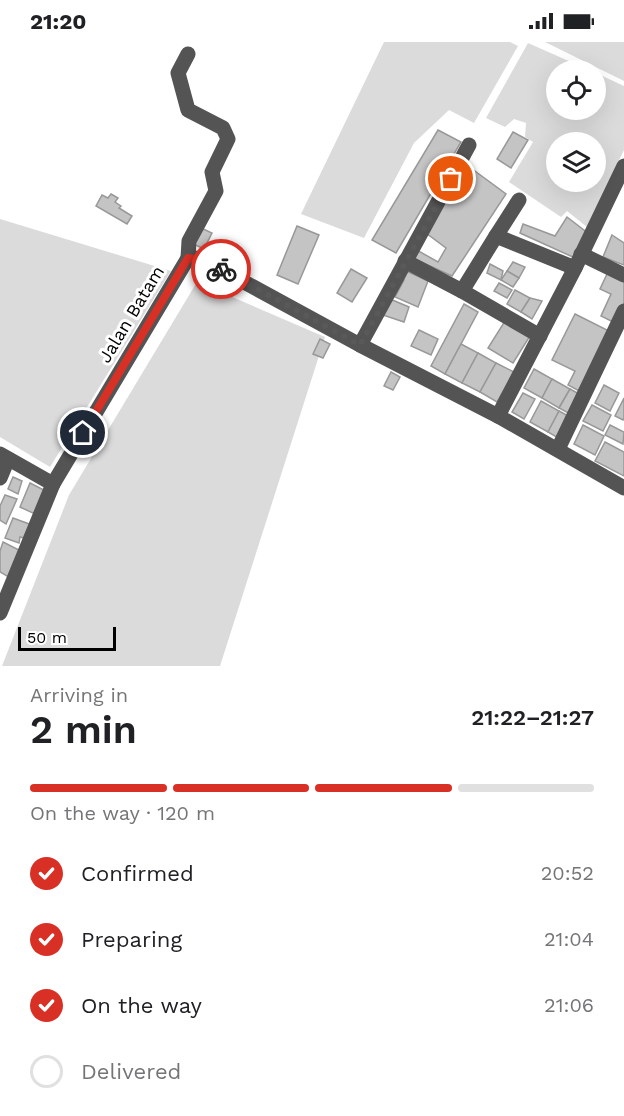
<!DOCTYPE html>
<html lang="en">
<head>
<meta charset="utf-8">
<style>
	body { margin:0; font-family:"Work Sans",sans-serif; background:#f6f6f6; color:#202124; height:100vh; display:flex; flex-direction:column; font-size:22px; white-space:nowrap }
	* { box-sizing:border-box; margin:0 }
	p { font-size:20px; color:#757577 }
	.icon { flex:none; width:33px; height:33px; fill:none; stroke:currentColor; stroke-width:2; stroke-linecap:round; stroke-linejoin:round }
	.map { position:relative; height:624px; overflow:hidden }
	.drawer { display:flex; flex-direction:column; background:#fff; flex:1 }
	.drawer>* { flex:none }
	.fabs { position:absolute; left:546px; top:18px; display:grid; gap:12px }
	.fabs a { display:grid; place-items:center; width:60px; height:60px; border-radius:50%; background:#fff; box-shadow:0 6px 24px #0002; font-size:30px }
	.scale { position:absolute; left:18px; bottom:15px; width:98px; box-sizing:border-box; padding-left:6px; border:3px solid #000; border-top:0; font-size:16px; line-height:21px; white-space:nowrap; color:#000; -webkit-text-stroke:4px #fff; paint-order:stroke }
	.pin { position:absolute; display:grid; place-items:center; width:51px; height:51px; color:#fff; margin:-26px; border:3px solid #fff; border-radius:50%; box-shadow:0 2px 6px #0007 }
	.courier { position:absolute; display:grid; place-items:center; width:60px; height:60px; margin:-30px; border:4px solid #d93025; border-radius:50%; background:#fff; color:#222; box-shadow:0 2px 8px #0007 }
	.overview em { font-style:normal; font-weight:600 }
	.overview div { display:flex; flex-direction:column-reverse }
	.overview { display:flex; align-items:center; justify-content:space-between; height:102px; padding:0 30px }
	h1 { font-size:39px; font-weight:600; line-height:45px }
	.bar { display:grid; grid-template-columns:repeat(4,1fr); gap:9px 6px; align-content:center; height:72px; padding:0 30px }
	.bar i { height:8px; border-radius:4px; background:#e0e0e0 }
	.bar .selected { background:#d93025 }
	.bar p { grid-column:span 4 }
	ol { padding:0 30px; list-style:none }
	li { display:flex; align-items:center; gap:18px; height:66px }
	li p { margin-inline-start:auto }
	li .icon { padding:6px; border-radius:50%; background:#d93025; color:#fff; stroke-width:4 }
	li:last-child { color:#757577 }
	li i { width:33px; height:33px; border:3px solid #e0e0e0; border-radius:50% }
	.status { display:flex; justify-content:space-between; align-items:center; height:42px; padding:0 30px; background:#fff; direction:ltr }
	.status svg { height:16px; fill:currentColor }
	.map>svg:first-child { display:block }
	.green { fill:#dbdbdb; fill-rule:evenodd }
	.building { fill:#c4c4c4; stroke:#989898; stroke-width:1.5 }
	.lines { fill:none; stroke-linecap:round; stroke-linejoin:round }
	.minor { stroke:#545454; stroke-width:15 }
	.done { stroke:#595959; stroke-width:6; stroke-dasharray:0 10.8 }
	.route { stroke:#d93025; stroke-width:8 }
	.labels { text-anchor:middle; dominant-baseline:central; stroke-width:6; stroke-linejoin:round; paint-order:stroke }
	.street-label { font-size:18px; fill:#000; stroke:#fff }
</style>
</head>
<body>
<div class="status"><b>21:20</b><svg viewBox="0 0 49 12"><path d="M0 12V9h3v3zM5 12V6h3v6zM10 12V3h3v9zM15 12V0h3v12zM26 1h20v11H26zM47 4h2v5h-2z"/></svg></div>
<div class="map">
<svg width="624" height="624" viewBox="0 0 624 624">
	<rect width="100%" height="100%" fill="#fff"/>
	<g class="green">
		<polygon points="384,0 510,0 518,4 474,81 449,68 414,101 364,196 301,172"/>
		<polygon points="545,0 624,0 624,39"/>
		<path d="M528 1 589 28H556V68H596V31L624 44V108L587 185 567 169 561 175 509 140 533 100 525 95 526 81 514 77 505 85 486 76ZM556 100H596V140H556Z"/>
		<polygon points="0,177 171,229 50,425 0,395"/>
		<polygon points="197,240 325,295 220,624 2,624 69,453"/>
	</g>
	<g class="building">
		<polygon points="438,88 461,100 396,211 372,198"/>
		<polygon points="513,90 528,98 511,126 497,117"/>
		<polygon points="464,121 506,152 452,234 410,215 415,207 438,220 446,206 426,191"/>
		<polygon points="111,152 118,156 115,160 121,164 119,166 132,174 127,182 96,164 102,153 108,156"/>
		<polygon points="567,175 589,192 575,216 520,191 523,182 555,194"/>
		<polygon points="297,184 319,193 298,242 277,233"/>
		<polygon points="199,185 212,191 204,207 191,201"/>
		<polygon points="612,193 624,201 624,223 603,215"/>
		<polygon points="513,220 525,225 519,236 507,229"/>
		<polygon points="490,222 503,229 501,238 487,231"/>
		<polygon points="351,227 367,236 352,260 337,251"/>
		<polygon points="402,227 428,239 418,265 395,255 404,238"/>
		<polygon points="507,229 519,236 513,245 501,238"/>
		<polygon points="608,230 624,237 624,261 615,281 601,274 611,252 600,247"/>
		<polygon points="499,241 512,248 507,256 494,249"/>
		<polygon points="515,248 530,256 521,270 507,262"/>
		<polygon points="530,256 542,259 532,277 521,270"/>
		<polygon points="390,257 409,265 404,280 383,273"/>
		<polygon points="464,262 478,270 445,332 431,324"/>
		<polygon points="575,272 613,291 583,351 568,343 575,329 552,318"/>
		<polygon points="505,279 530,294 513,321 488,306"/>
		<polygon points="419,288 438,297 431,313 411,304"/>
		<polygon points="320,297 330,302 323,316 313,312"/>
		<polygon points="461,302 478,311 462,341 445,332"/>
		<polygon points="478,311 496,321 480,350 462,341"/>
		<polygon points="496,321 514,330 497,360 480,350"/>
		<polygon points="534,327 552,337 542,356 524,346"/>
		<polygon points="391,330 400,335 393,348 384,344"/>
		<polygon points="552,337 570,347 559,366 542,356"/>
		<polygon points="604,343 619,351 610,369 595,361"/>
		<polygon points="570,347 583,354 572,373 559,366"/>
		<polygon points="523,351 535,357 524,377 512,370"/>
		<polygon points="624,356 624,376 623,378 615,374"/>
		<polygon points="541,359 559,369 548,390 530,380"/>
		<polygon points="592,363 611,373 603,389 583,379"/>
		<polygon points="559,369 572,376 560,397 548,390"/>
		<polygon points="583,383 604,394 595,413 574,402"/>
		<polygon points="610,383 624,390 623,402 605,393"/>
		<polygon points="605,400 624,410 624,434 595,419"/>
		<polygon points="13,435 22,439 18,452 8,447"/>
		<polygon points="30,441 44,448 35,472 20,465"/>
		<polygon points="5,453 17,457 6,482 0,478 0,464"/>
		<polygon points="13,476 32,483 28,497 20,495 19,501 5,496"/>
		<polygon points="3,500 23,510 12,537 0,530 0,509"/>
	</g>
	<g class="lines">
		<g class="minor">
			<polyline points="496,194 519,158"/>
			<polyline points="581,212 624,233"/>
			<polyline points="188,216 189,199 216,149 212,130 228,97 223,86 188,68 178,31 188,12"/>
			<polyline points="405,219 462,249 540,294"/>
			<polyline points="462,249 496,194 575,226"/>
			<polyline points="360,303 469,103"/>
			<polyline points="498,374 575,226 624,124"/>
			<polyline points="558,407 624,269"/>
			<polyline points="0,412 53,442 188,216 195,216 211,222 360,303 498,374 624,446"/>
			<polyline points="0,436 8,417"/>
			<polyline points="0,571 53,442"/>
		</g>
	</g>
	<g class="lines">
		<polyline class="done" points="221,227 360,303 451,137"/>
		<polyline class="route" points="83,391 188,216 202,218 221,227"/>
	</g>
	<g class="labels">
		<g class="street-label">
			<text transform="translate(131 272) rotate(-59)">Jalan Batam</text>
		</g>
	</g>
</svg>
<div class="fabs">
<a><svg class="icon" aria-label="locate" viewBox="0 0 24 24"><circle cx="12" cy="12" r="6"/><path d="M12 2v4M12 18v4M2 12h4M18 12h4"/></svg></a>
<a><svg class="icon" aria-label="layers" viewBox="0 0 24 24"><path d="M12 4l9 5-9 5-9-5zM3 14l9 5 9-5"/></svg></a>
</div>
<div class="scale">50 m</div>
<div class="pin" style="left:451px;top:137px;background:#ea580c"><svg class="icon" aria-label="bag" viewBox="0 0 24 24"><path d="M5 8h14l-1 12H6zM9 8a3 3 0 0 1 6 0"/></svg></div>
<div class="pin" style="left:83px;top:391px;background:#1f2937"><svg class="icon" aria-label="home" viewBox="0 0 24 24"><path d="M3 11l9-7 9 7M6 9v11h12V9"/></svg></div>
<div class="courier" style="left:221px;top:227px"><svg class="icon" aria-label="bike" viewBox="0 0 24 24"><circle cx="6" cy="16" r="4"/><circle cx="18" cy="16" r="4"/><path d="M6 16l4-8h5l3 8M10 8l3 8H6M13 5h3"/></svg></div>
</div>
<section class="drawer">
<div class="overview"><div><h1>2 min</h1><p>Arriving in</p></div><em>21:22–21:27</em></div>
<div class="bar"><i class="selected"></i><i class="selected"></i><i class="selected"></i><i></i><p>On the way · 120 m</p></div>
<ol>
<li><svg class="icon" aria-label="check" viewBox="0 0 24 24"><path d="M5 12l5 5 9-10"/></svg>Confirmed<p>20:52</p></li>
<li><svg class="icon" aria-label="check" viewBox="0 0 24 24"><path d="M5 12l5 5 9-10"/></svg>Preparing<p>21:04</p></li>
<li><svg class="icon" aria-label="check" viewBox="0 0 24 24"><path d="M5 12l5 5 9-10"/></svg>On the way<p>21:06</p></li>
<li><i></i>Delivered</li>
</ol>
</section>
</body>
</html>
